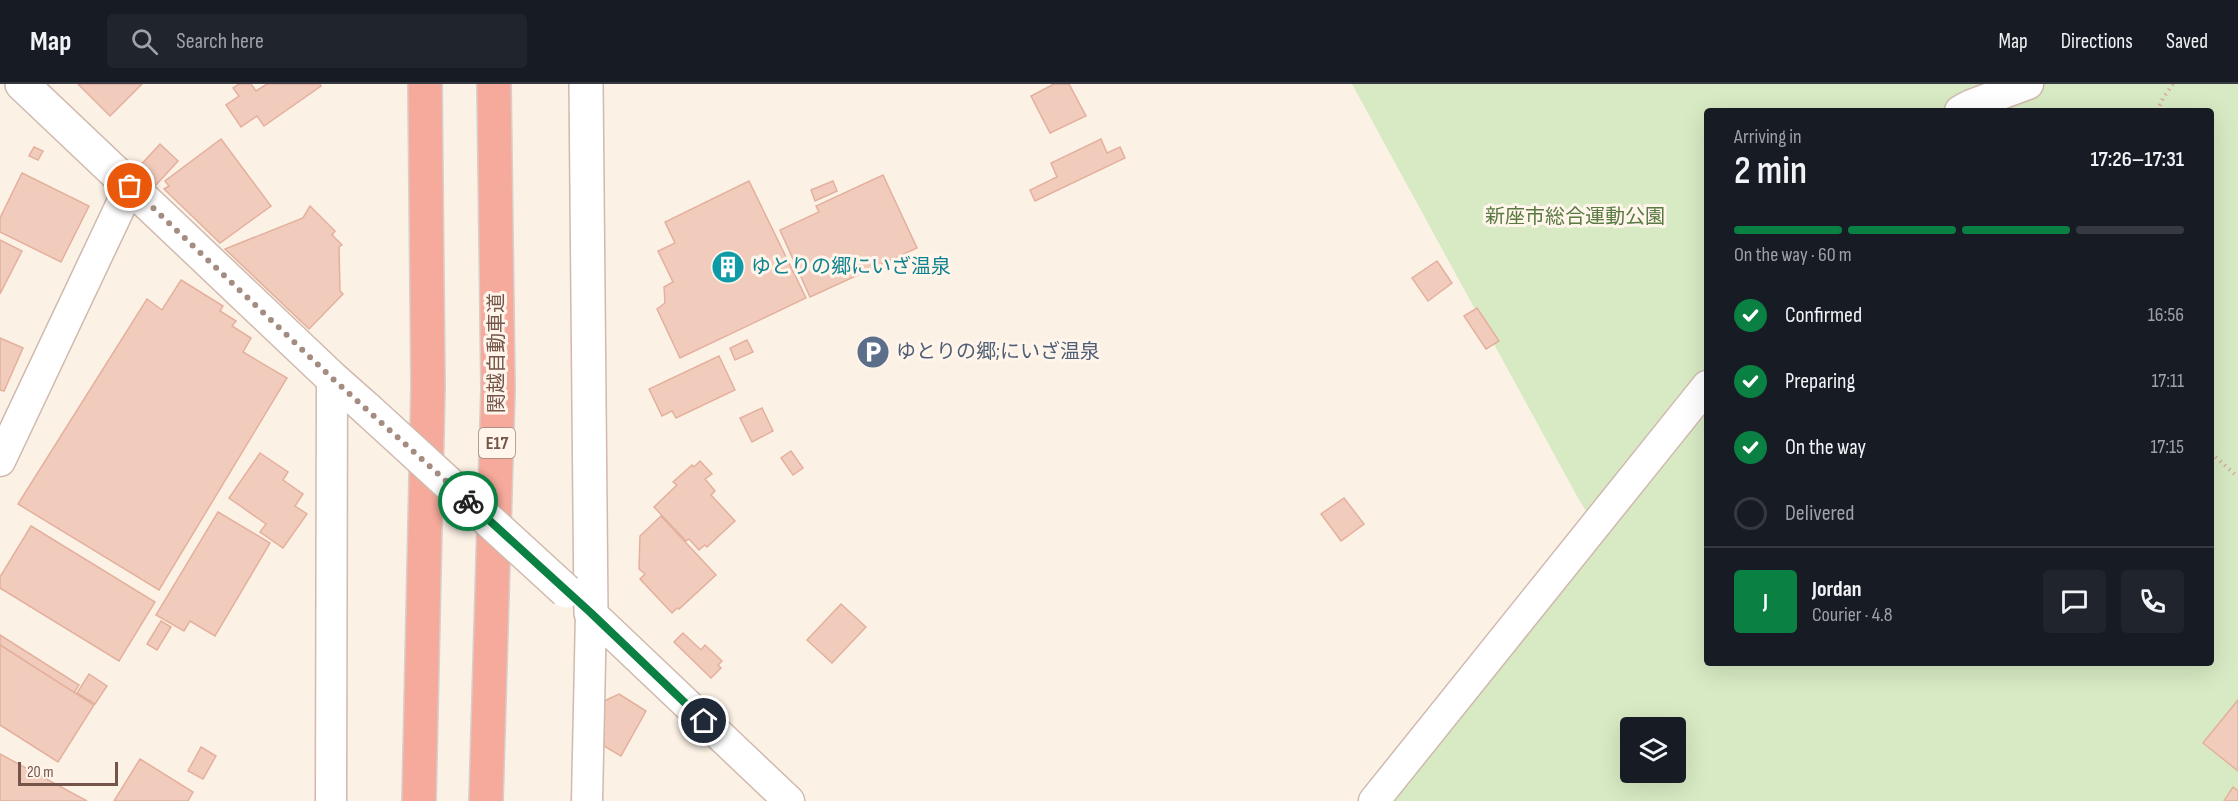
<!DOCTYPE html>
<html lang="en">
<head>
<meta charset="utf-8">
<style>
	body { margin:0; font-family:"Sofia Sans Condensed","Noto Sans JP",sans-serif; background:#20242c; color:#f1f3f6; height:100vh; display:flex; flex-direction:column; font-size:22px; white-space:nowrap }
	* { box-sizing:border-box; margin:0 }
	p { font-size:20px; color:#9ea1a6 }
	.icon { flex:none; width:33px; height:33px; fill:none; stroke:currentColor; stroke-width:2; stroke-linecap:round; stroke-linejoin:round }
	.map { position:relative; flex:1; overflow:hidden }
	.side { position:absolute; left:1704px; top:24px; width:510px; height:558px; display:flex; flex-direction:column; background:#171b24; border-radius:6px; box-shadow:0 6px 24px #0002 }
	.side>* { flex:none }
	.tools { position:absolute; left:1620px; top:633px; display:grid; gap:12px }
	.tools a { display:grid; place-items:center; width:66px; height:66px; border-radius:6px; background:#171b24; box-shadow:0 6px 24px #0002; font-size:30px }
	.scale { position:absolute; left:18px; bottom:15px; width:100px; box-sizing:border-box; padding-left:6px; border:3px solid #75554a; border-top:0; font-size:16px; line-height:21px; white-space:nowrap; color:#75554a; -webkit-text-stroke:4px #fff5eb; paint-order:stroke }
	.pin { position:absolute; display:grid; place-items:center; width:51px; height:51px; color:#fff; margin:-26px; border:3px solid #fff; border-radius:50%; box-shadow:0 2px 6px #0007 }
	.courier { position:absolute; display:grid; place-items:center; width:60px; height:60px; margin:-30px; border:4px solid #0b8043; border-radius:50%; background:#fff; color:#222; box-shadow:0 2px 8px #0007 }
	.head em { font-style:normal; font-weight:600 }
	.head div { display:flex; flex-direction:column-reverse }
	.head { display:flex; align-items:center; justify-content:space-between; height:102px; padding:0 30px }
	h1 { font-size:39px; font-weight:600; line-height:45px }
	.bar { display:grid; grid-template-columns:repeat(4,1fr); gap:9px 6px; align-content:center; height:72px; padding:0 30px }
	.bar i { height:8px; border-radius:4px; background:#363941 }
	.bar .on { background:#0b8043 }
	.bar p { grid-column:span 4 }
	.line { display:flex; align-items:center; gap:15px; padding:0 30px; border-top:2px solid #363941 }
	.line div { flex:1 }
	.round { display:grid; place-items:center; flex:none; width:63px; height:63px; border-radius:6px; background:#20242c }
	ol { padding:0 30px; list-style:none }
	li { display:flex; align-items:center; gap:18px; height:66px }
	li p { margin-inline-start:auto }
	li .icon { padding:6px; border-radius:50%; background:#0b8043; color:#fff; stroke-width:4 }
	li:last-child { color:#9ea1a6 }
	li i { width:33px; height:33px; border:3px solid #363941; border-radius:50% }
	header { display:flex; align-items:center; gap:36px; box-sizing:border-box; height:84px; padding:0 30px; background:#171b24; border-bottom:2px solid #363941 }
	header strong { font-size:28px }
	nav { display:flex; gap:33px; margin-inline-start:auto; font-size:21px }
	.search { width:420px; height:54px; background:#20242c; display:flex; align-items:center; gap:15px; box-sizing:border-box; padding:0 21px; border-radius:6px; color:#9ea1a6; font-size:22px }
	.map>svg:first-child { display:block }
	.green { fill:#d7eac3; fill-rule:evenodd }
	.building { fill:#f1ccbd; stroke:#e4b09d; stroke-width:1.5 }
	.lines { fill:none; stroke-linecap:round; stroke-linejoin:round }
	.minor-casing { stroke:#d0b9ae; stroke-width:33 }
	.tertiary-casing { stroke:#d0b9ae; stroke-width:36 }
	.motorway-casing { stroke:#d8cfcc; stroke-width:36 }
	.path { stroke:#d6afa0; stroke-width:4; stroke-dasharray:1.5 4.5; stroke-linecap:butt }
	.minor { stroke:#fff; stroke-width:30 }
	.tertiary { stroke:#fff; stroke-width:33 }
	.motorway { stroke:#f6aa9c; stroke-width:33 }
	.tertiary-bridge-casing { stroke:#d0b9ae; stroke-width:36; stroke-linecap:butt }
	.tertiary-bridge { stroke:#fff; stroke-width:33 }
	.done { stroke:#a48c80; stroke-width:6; stroke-dasharray:0 10.8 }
	.route { stroke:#0b8043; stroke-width:8 }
	.labels { text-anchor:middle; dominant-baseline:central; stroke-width:6; stroke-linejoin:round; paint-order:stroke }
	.shield { fill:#fff5eb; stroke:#9e857a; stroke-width:1.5 }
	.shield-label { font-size:18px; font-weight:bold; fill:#75554a }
	.park-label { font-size:20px; fill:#597a42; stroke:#fff5eb }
	.culture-label { font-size:20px; fill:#0d838f; stroke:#fff5eb; text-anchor:start }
	.service-label { font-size:20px; fill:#4e5e75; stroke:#fff5eb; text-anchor:start }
	.street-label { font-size:20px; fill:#75554a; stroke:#fff5eb }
</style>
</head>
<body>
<header>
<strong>Map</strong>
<div class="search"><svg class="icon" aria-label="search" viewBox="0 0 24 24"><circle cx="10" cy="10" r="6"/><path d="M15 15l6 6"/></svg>Search here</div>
<nav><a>Map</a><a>Directions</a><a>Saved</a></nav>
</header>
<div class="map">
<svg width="2238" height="717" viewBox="0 0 2238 717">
	<rect width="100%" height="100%" fill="#fcf1e5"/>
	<path class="green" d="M1352 0H2238V717H1389L1603 454 1578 414ZM1707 27H2211V579H1707ZM1630 644H1676V688H1630Z"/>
	<g class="building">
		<polygon points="78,0 142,0 110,32"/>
		<polygon points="239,0 251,0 256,7 267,0 320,0 321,2 264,42 257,32 241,43 226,21 239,12 233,4"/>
		<polygon points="1054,0 1069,0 1086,32 1050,49 1031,12"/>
		<polygon points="221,55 271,122 220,159 164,105 169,102 165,97"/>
		<polygon points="1101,55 1107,69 1120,63 1125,74 1035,117 1030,106 1057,93 1051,79"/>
		<polygon points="160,60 178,77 156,101 138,84"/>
		<polygon points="34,63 43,67 38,76 29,72"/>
		<polygon points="22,89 89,122 61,178 0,148 0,134"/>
		<polygon points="883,91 917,164 810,213 780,146 819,128 816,122"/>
		<polygon points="749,97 806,214 680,274 657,225 665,219 664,203 673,198 658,167 675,159 665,138"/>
		<polygon points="833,97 837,107 815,117 811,106"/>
		<polygon points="310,122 335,147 332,151 342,161 339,163 340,207 343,210 309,245 225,165 303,134"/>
		<polygon points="0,156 22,167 0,210"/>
		<polygon points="1437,177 1452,199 1428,217 1412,194"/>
		<polygon points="181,196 223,222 220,227 236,237 232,242 251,254 243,268 287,294 159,506 18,420 147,215 162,226"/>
		<polygon points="1477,224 1499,257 1486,265 1464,232"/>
		<polygon points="0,254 23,264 4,307 0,306"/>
		<polygon points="747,256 753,268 735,276 730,264"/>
		<polygon points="719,272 735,306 676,334 672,327 662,332 649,305"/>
		<polygon points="762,324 773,347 752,358 740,334"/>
		<polygon points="791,367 803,384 793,391 781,374"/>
		<polygon points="260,369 288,388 283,396 303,410 295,422 307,430 283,464 260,448 266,440 229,414"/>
		<polygon points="700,377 712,390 705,395 715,407 711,411 735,437 707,463 705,461 699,466 689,455 686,457 654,423 677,401 673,398 692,381 694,383"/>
		<polygon points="1344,414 1364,440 1341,457 1321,430"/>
		<polygon points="218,428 270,459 215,552 190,537 184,547 156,531"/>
		<polygon points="661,432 716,491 679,525 677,524 672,529 640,495 645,490 639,485 640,452"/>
		<polygon points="31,442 155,518 119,577 0,504 0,493"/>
		<polygon points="841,520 866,543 832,579 807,556"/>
		<polygon points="161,537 171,543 157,566 147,560"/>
		<polygon points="683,549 701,566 705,561 722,577 718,581 721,584 711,594 674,558"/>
		<polygon points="0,551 79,601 74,609 0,561"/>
		<polygon points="0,561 94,621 58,678 0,641"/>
		<polygon points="89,590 107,602 95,620 77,609"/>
		<polygon points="619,610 646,627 621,672 604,662 604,617"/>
		<polygon points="2238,616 2238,687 2203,659"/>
		<polygon points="201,663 216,672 203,695 188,687"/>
		<polygon points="0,670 87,717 0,717"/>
		<polygon points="140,675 193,708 188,717 114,717"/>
		<polygon points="2233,703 2238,707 2238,717 2224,717"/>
	</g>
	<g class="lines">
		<defs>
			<g id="minor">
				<polyline points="1960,27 1971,21 2028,0"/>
				<polyline points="0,377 130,102"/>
				<polyline points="591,529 789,717"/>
				<polyline points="331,717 332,294"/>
				<polyline points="587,717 591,529"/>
				<polyline points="1374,717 1707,302"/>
			</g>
			<g id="tertiary">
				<polyline points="22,0 332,294 367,325"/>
				<polyline points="586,0 591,529"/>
			</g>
			<g id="motorway">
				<polyline points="419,717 428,303 425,0"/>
				<polyline points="486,717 498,305 494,0"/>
			</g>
		</defs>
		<use href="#minor" class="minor-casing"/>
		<use href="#tertiary" class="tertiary-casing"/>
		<use href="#motorway" class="motorway-casing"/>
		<g class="path">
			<polyline points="2157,27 2163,14 2173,0"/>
			<polyline points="2211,369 2238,393"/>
		</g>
		<use href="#minor" class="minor"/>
		<use href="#tertiary" class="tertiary"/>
		<use href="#motorway" class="motorway"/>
		<defs>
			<polyline id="tertiary-bridge" points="367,325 566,507"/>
		</defs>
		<use href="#tertiary-bridge" class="tertiary-bridge-casing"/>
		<use href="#tertiary-bridge" class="tertiary-bridge"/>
	</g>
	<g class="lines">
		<polyline class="done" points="130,102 332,294 468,417"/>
		<polyline class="route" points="468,417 591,529 704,637"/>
	</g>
	<defs>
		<symbol id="building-disc" viewBox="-11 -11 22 22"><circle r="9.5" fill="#0f9aa8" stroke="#fff5eb"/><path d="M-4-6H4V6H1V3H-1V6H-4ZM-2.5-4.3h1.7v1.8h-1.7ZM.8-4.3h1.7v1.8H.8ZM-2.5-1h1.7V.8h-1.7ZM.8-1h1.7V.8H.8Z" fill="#fff"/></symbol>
		<symbol id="parking-disc" viewBox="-11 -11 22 22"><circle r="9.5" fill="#5c6f8a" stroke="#fff5eb"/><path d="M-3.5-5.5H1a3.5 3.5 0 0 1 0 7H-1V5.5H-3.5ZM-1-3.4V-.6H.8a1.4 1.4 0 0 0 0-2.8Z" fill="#fff"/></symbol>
	</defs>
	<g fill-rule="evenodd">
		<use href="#building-disc" x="709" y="164" width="38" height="38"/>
		<use href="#parking-disc" x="854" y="249" width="38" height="38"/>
	</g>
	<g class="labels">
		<rect class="shield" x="479" y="344" width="36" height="30" rx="4.5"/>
		<g class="shield-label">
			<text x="497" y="359">E17</text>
		</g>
		<g class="park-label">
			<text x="1575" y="133">新座市総合運動公園</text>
		</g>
		<g class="culture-label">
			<text x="751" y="183">ゆとりの郷にいざ温泉</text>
		</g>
		<g class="service-label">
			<text x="896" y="268">ゆとりの郷;にいざ温泉</text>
		</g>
		<g class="street-label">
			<text transform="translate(497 269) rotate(-90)">関越自動車道</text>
		</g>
	</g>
</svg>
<div class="tools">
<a><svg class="icon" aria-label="layers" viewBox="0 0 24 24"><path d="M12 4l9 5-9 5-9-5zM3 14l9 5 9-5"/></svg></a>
</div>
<div class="scale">20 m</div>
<div class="pin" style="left:130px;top:102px;background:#ea580c"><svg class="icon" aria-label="bag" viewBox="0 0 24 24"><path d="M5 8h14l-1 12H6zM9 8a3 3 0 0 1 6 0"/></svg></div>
<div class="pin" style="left:704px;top:637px;background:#1f2937"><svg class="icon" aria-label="home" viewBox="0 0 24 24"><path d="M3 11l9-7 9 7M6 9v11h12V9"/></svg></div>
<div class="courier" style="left:468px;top:417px"><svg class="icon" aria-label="bike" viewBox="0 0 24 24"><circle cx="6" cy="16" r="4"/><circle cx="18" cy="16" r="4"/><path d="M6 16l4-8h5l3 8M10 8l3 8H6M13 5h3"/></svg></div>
<section class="side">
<div class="head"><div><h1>2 min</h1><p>Arriving in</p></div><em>17:26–17:31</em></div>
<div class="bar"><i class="on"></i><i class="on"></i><i class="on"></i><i></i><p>On the way · 60 m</p></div>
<ol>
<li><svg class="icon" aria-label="check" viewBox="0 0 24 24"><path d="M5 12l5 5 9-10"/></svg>Confirmed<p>16:56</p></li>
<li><svg class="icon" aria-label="check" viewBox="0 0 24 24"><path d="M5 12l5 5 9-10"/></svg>Preparing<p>17:11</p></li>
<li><svg class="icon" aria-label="check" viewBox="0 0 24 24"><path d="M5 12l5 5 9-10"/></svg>On the way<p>17:15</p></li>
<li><i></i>Delivered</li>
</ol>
<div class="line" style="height:108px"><b class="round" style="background:#0b8043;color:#fff">J</b><div><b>Jordan</b><p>Courier · 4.8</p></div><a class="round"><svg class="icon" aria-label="chat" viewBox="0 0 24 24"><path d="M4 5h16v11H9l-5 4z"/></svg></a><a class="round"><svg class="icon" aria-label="phone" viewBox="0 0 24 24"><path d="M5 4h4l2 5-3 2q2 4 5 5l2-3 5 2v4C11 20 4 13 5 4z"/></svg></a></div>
</section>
</div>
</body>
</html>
